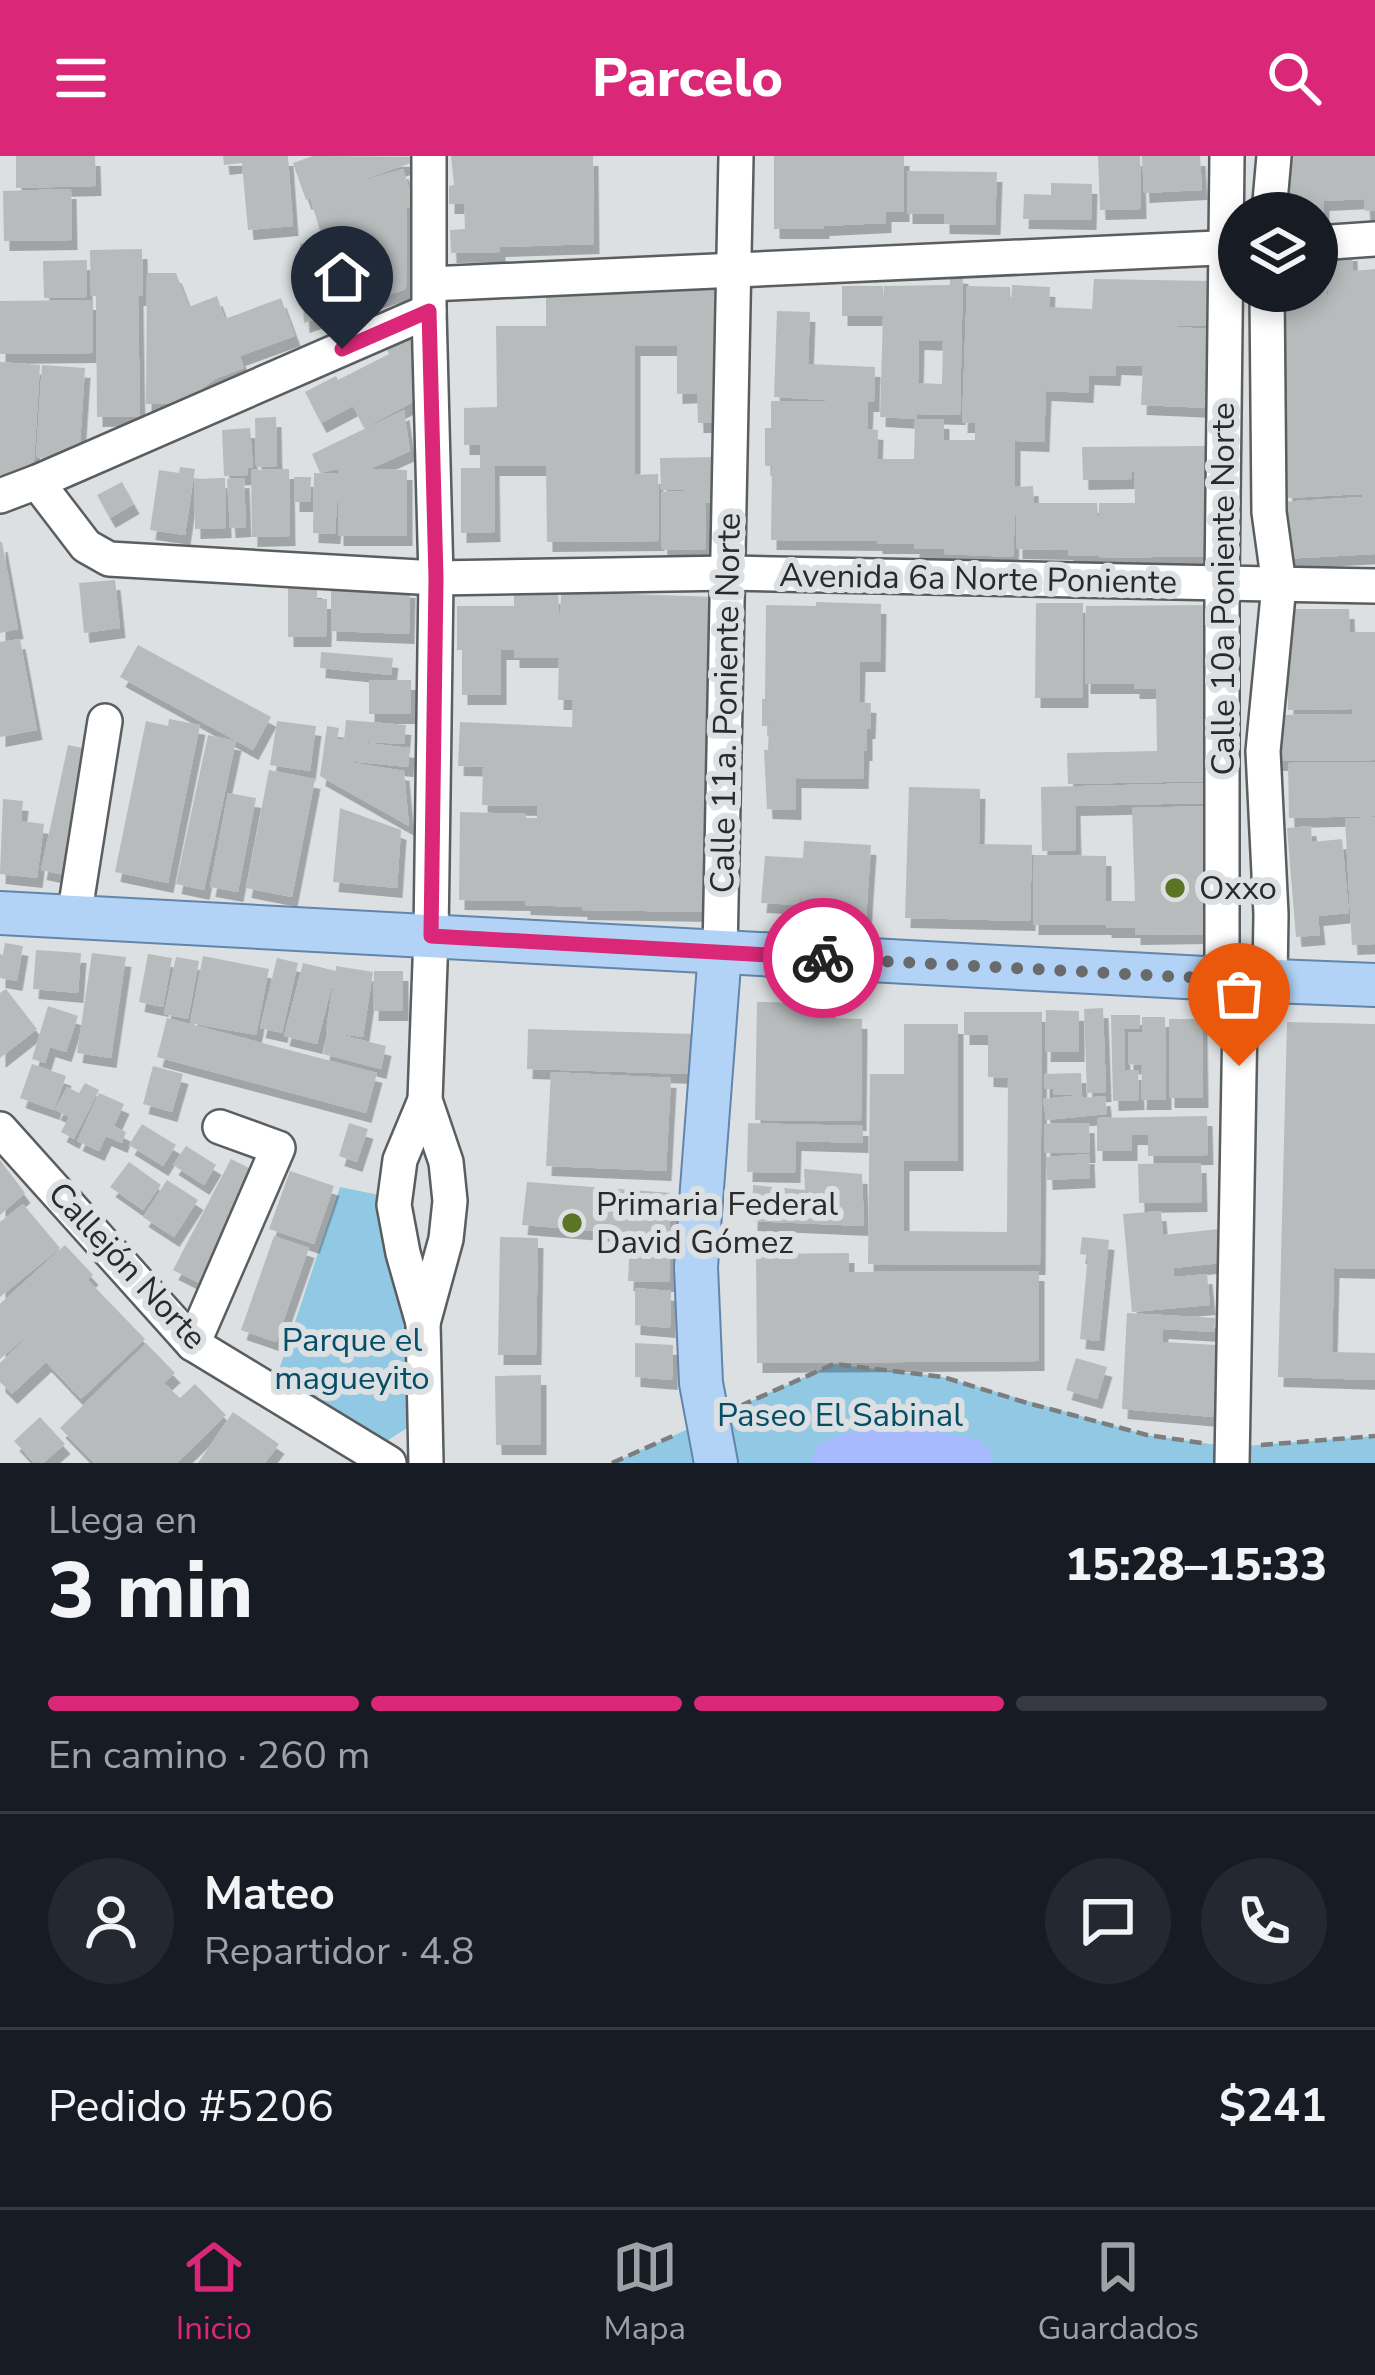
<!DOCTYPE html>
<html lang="es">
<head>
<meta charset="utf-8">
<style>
	body { margin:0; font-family:"Nunito Sans",sans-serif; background:#242831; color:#f1f3f6; height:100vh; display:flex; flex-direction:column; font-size:45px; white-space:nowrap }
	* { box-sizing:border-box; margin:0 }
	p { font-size:39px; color:#9ea1a6 }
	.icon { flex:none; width:66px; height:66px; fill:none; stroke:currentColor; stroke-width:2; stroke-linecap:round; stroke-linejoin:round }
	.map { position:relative; height:1307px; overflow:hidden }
	.side { display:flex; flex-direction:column; background:#171b24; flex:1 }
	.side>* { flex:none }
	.controls { position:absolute; left:1218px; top:36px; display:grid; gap:24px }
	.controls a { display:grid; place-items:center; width:120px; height:120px; border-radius:50%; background:#171b24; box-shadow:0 6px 18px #0003; font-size:60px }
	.pin { position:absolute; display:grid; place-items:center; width:102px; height:102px; color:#fff; margin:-123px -51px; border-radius:50% 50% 50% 0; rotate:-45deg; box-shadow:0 0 12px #0007 }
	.pin .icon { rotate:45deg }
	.courier { position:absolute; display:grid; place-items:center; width:120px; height:120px; margin:-60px; border:9px solid #db2777; border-radius:50%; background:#fff; color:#222; box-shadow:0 3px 15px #0007 }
	.summary em { font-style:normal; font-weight:800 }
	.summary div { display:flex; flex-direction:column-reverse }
	.summary { display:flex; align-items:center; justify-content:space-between; height:204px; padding:0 48px }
	h1 { font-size:78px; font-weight:800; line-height:90px }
	.bar { display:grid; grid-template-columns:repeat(4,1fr); gap:18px 12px; align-content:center; height:144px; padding:0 48px }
	.bar i { height:15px; border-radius:9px; background:#363941 }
	.bar .current { background:#db2777 }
	.bar p { grid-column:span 4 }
	.line { display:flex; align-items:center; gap:30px; padding:0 48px; border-top:3px solid #363941 }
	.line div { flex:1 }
	.round { display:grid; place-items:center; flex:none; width:126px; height:126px; border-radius:63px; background:#242831 }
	header { display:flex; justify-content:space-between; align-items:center; height:156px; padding:0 48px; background:#db2777; color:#fff; font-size:54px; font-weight:800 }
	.menu { display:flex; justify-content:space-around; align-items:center; height:168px; border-top:3px solid #363941; background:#171b24; font-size:33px; color:#9ea1a6 }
	.menu a { display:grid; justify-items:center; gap:6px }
	.menu .current { color:#db2777 }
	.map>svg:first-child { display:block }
	.green { fill:#91c8e3 }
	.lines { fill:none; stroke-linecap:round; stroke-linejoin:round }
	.river { stroke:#a8bafe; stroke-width:51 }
	.building { fill:#b7bbbc; fill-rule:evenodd; filter:url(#shadow) }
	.minor-casing { stroke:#5a5e5f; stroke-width:38 }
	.major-casing { stroke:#6285ab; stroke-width:46 }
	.path { stroke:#7b7d7f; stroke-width:4.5; stroke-dasharray:12 6; stroke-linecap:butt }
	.minor { stroke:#fff; stroke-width:33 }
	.major { stroke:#b3d3f6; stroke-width:42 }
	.done { stroke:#686a6b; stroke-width:12; stroke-dasharray:0 21.6 }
	.route { stroke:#db2777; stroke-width:15 }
	.poi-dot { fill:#5c7425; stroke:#dce0e2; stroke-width:4.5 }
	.labels { text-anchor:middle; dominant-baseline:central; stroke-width:12; stroke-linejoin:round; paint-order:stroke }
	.street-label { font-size:33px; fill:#292a2b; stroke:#dce0e2 }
	.poi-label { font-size:33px; fill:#292a2b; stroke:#dce0e2; text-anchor:start }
	.park-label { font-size:33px; fill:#044e68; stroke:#dce0e2 }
</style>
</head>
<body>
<header><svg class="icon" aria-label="menu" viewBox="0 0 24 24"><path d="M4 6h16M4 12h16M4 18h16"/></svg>Parcelo<svg class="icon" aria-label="search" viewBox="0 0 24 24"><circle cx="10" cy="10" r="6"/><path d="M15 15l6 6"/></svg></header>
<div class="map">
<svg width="1375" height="1307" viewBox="0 0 1375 1307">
	<defs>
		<filter id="shadow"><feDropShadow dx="5.5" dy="10" stdDeviation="0" flood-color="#0004"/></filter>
	</defs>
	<rect width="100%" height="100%" fill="#dce0e2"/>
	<g class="green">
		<polygon points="340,1031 384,1040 413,1163 410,1270 379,1290 274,1229"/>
		<polygon points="834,1208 943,1221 1147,1279 1232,1291 1375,1280 1375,1307 612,1307"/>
	</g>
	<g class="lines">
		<path class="river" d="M837 1307C885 1290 919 1298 967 1307"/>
	</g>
	<g class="building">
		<polygon points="16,0 95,0 96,30 16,32"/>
		<polygon points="223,0 288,0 293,70 248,74 242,7 224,9"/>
		<polygon points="313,0 428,1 348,29 403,13 415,50 407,52 406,133 304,167 300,88 322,81 310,42 306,44 293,7"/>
		<polygon points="451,0 593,0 594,88 500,91 500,96 451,97 450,74 465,73 464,48 449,48 449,30 454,29"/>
		<polygon points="774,0 904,0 904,56 886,56 886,67 824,70 824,73 774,73"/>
		<polygon points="1098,0 1140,0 1141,53 1100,54"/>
		<polygon points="1142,0 1200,0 1202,34 1144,37"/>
		<polygon points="1288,0 1375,0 1375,54 1365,55 1364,43 1324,45 1324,57 1291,57"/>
		<polygon points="907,15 997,16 995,69 944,68 944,58 907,58"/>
		<polygon points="1051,27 1092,28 1091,64 1023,63 1024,38 1051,39"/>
		<polygon points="71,33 72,84 4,85 3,35"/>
		<polygon points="142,93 143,140 138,140 140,260 97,261 96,140 91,140 90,94"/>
		<polygon points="1352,95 1353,115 1375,113 1375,398 1283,403 1280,346 1362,341 1362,338 1287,342 1283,191 1286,191 1284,157 1277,157 1276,135 1317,135 1317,121 1325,121 1329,155 1326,96"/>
		<polygon points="87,104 87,141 44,142 43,105"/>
		<polygon points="147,117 176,117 189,151 217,140 225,163 281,142 295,180 240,200 244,212 215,223 181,248 146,248"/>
		<path d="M950 117 963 118 960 259 917 258 916 263H944V284H975V267H962L967 130 1010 131 1011 157 1012 129 1050 131 1049 151 1092 153 1094 123 1211 125 1210 170H1165L1207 173V214H1210L1209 252 1141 249 1143 210 1116 209 1115 220 1089 219 1088 237 1046 235 1044 286 1015 285V331L1033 330 1034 347H1097L1099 372V347H1135L1134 315 1132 316V323L1083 324 1082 291 1214 290 1212 344H1204L1209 400 1099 402V399L1068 400V394L1017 393 1016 340 1013 401 944 398V393H914V388H877V385L771 384 772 310H765V272H771V245H841L774 241 777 155 810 156 808 208 875 211 874 246H868L867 273 878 274 877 303H914L915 263 880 261 883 160H842V130H883L884 143V130L950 129ZM919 184 943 185 942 228 918 227Z"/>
		<polygon points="720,133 722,267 698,267 697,237 677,238 677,190 635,190 635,319 658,318 659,385 547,386 546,310 494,310 495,376 461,377 461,312 480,312 480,289 464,289 464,252 497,251 496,170 546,170 546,134"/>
		<polygon points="93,144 93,197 0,198 0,145"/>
		<polygon points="415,178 419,243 364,272 353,250 321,267 305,236 336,220 338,224 389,198 386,192"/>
		<polygon points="0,206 40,209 33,321 0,319"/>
		<polygon points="42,209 85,212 79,304 36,301"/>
		<polygon points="404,254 410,295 370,313 407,314 407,380 338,380 338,332 335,378 313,377 314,317 338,318 338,313 320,317 312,298"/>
		<polygon points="276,261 277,310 256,311 255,262"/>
		<polygon points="250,272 253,311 247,312 248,319 224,320 222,274"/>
		<polygon points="722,301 723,346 705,347 706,393 662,394 661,336 705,334 661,334 660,302"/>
		<polygon points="180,311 195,313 185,379 150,374 159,314 179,317"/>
		<polygon points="289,313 290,380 252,381 251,314"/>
		<polygon points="294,321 311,321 310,346 294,346"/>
		<polygon points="225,322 226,372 195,373 194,323"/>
		<polygon points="244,322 246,371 230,372 227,323"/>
		<polygon points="122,326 134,348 110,362 97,339"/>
		<polygon points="0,386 2,386 18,473 0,477"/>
		<polygon points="115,424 120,472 84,477 79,427"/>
		<polygon points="331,429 410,432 409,478 331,475"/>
		<polygon points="288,432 317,432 317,443 327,443 326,481 288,481"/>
		<polygon points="601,437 715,441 718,547 708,547 705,756 582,754 582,751 525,749 525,745 459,744 460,656 526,658 526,662 537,662 537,650 482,649 483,612 499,611 458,610 460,566 572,571 573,544 558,544 559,502 514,502 514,494 501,494 501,539 462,539 462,494 457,494 457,450 514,450 514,438 558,438 560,474 561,438"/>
		<polygon points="816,446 881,448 880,506 860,506 859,546 871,547 870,573 867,573 867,595 864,595 863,623 796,622 796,654 767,653 764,594 768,594 769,570 762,570 762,543 765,543 766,449 816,450"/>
		<polygon points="1036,447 1083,447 1083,542 1035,542"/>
		<polygon points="1214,449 1212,625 1068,628 1067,597 1157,595 1156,533 1134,533 1134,528 1085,528 1086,450"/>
		<polygon points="1287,453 1349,453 1350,476 1375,476 1375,604 1276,605 1275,559 1352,558 1352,553 1288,554"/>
		<polygon points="20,483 37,574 0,581 0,486"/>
		<polygon points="138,489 271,561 253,594 120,521"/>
		<polygon points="321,496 393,502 391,519 320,512"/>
		<rect x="369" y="524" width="42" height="34"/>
		<polygon points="169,563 200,569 168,727 115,716 146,565 168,570"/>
		<polygon points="346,564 406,569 404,588 351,585 410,592 408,611 336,604 404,615 409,670 320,620 327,570 339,572 337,583 344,584"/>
		<polygon points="277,565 316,570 310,615 270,609"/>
		<polygon points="208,579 236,585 204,734 176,728"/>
		<polygon points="68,589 96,595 69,720 41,714"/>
		<polygon points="1375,606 1375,660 1289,662 1288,607"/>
		<polygon points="269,614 315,623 292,741 246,732"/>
		<polygon points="1207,627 1207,647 1075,650 1076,694 1042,695 1041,631"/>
		<polygon points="909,631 980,633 979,688 1032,689 1030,765 905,762"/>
		<polygon points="228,637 256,642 238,736 210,731"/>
		<polygon points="3,643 23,645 21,665 44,668 37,722 0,718"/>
		<polygon points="1211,650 1212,702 1205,703 1207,778 1135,779 1135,772 1106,772 1106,769 1033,769 1034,699 1106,700 1106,745 1135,745 1132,652"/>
		<polygon points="340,652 401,674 397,732 333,726"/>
		<polygon points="1375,661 1375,788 1352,789 1345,663"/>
		<polygon points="1311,670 1312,686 1342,683 1349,757 1318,760 1320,779 1296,781 1287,672"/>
		<polygon points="804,685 871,689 866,764 800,760 802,730 799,749 761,747 765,700 803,702"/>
		<polygon points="5,787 23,790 17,825 0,822 0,798 3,799"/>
		<polygon points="36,794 81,797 78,837 33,833"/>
		<polygon points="92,797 126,801 111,902 77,897"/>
		<polygon points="148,798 172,802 163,851 139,846"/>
		<polygon points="203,800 269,813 256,879 190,867"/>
		<polygon points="176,801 199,805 188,863 164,858"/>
		<polygon points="277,802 298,807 282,877 260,872"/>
		<polygon points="303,807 336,815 336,810 373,816 363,881 334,877 386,890 381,913 323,898 328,876 326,875 334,821 317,888 284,880"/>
		<polygon points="374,815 403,815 403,855 373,855"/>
		<polygon points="6,833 37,873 0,902 0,837"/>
		<polygon points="757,846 830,847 830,862 862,863 861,965 755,964"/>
		<polygon points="48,850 78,860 66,896 50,891 45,907 32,903"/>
		<polygon points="1103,852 1106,936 1087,937 1084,853"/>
		<polygon points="1046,854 1079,855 1079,896 1045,896"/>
		<polygon points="964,856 1042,856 1040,1109 868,1108 870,918 904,918 904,868 958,868 958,1005 904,1005 904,1075 1007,1076 1008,922 988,921 988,879 964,879"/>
		<polygon points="1111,859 1140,859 1140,873 1124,873 1125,914 1138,914 1139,944 1113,945"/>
		<polygon points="1142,861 1165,861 1166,944 1141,944 1142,909 1128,908 1128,876 1142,876"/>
		<polygon points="167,862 377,917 366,957 157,901"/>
		<polygon points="1169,863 1202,863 1203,942 1169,942"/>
		<polygon points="1287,866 1375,868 1375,1113 1334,1112 1332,1196 1375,1197 1375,1224 1278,1221"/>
		<polygon points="528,873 693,878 691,918 527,913"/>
		<polygon points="32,908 66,920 54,954 20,942"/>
		<polygon points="153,910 183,918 172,956 143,948"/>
		<polygon points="551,916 671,922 666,1015 546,1010"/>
		<polygon points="1081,917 1082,938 1054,939 1053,933 1044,933 1044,918"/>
		<polygon points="85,927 99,934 74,983 61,976 69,961 55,954 67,931 79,937"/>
		<polygon points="99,937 124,948 114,970 126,976 122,987 106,980 99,995 77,985"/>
		<polygon points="1082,939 1083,942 1105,940 1107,958 1046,964 1043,943"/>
		<polygon points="1207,960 1208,999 1148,1000 1148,979 1132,979 1132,995 1097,995 1097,962"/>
		<polygon points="349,967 368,973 357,1006 339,1000"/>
		<polygon points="748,967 863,970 863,987 796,985 795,1017 747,1016"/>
		<polygon points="1089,967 1090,997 1045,997 1044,968"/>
		<polygon points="142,968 176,989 163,1010 129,989"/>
		<polygon points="186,990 216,1009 204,1029 173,1009"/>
		<polygon points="1089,998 1090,1022 1047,1024 1046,1001"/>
		<polygon points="231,1003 257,1016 199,1127 173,1114"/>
		<polygon points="0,1004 25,1037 0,1059"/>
		<polygon points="129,1006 161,1029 143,1054 110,1031"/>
		<polygon points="1201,1007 1202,1046 1139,1047 1138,1008"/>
		<polygon points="804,1013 862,1018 864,1070 752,1065 753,1029 805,1034"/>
		<polygon points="290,1015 334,1030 314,1088 269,1073"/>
		<polygon points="167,1024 198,1044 174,1081 143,1061"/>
		<polygon points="527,1026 672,1037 669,1081 522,1069"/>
		<polygon points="23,1048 60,1092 0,1141 0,1066"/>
		<polygon points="1161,1055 1163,1079 1219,1073 1222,1107 1173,1112 1174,1121 1207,1118 1210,1149 1132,1156 1123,1058"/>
		<polygon points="274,1080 309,1092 276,1186 241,1174"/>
		<polygon points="500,1081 538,1082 536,1199 498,1199"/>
		<polygon points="630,1081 671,1082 669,1126 628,1125"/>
		<polygon points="1082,1081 1109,1084 1099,1185 1080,1183 1088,1099 1080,1098"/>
		<polygon points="65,1089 93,1119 88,1124 145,1183 81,1243 46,1206 12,1238 0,1226 0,1207 42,1167 0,1203 0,1148"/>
		<polygon points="849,1097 849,1116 1039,1115 1039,1205 757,1207 756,1098"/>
		<polygon points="635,1132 671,1135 670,1172 635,1169"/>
		<polygon points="1127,1157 1215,1162 1214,1176 1163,1173 1163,1186 1216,1189 1213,1261 1122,1253"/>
		<polygon points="146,1187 175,1217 164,1227 180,1242 195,1228 226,1259 177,1307 94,1307 60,1272"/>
		<polygon points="635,1187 673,1189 672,1224 635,1221"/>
		<polygon points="1076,1202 1107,1211 1097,1243 1066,1234"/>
		<polygon points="541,1219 541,1289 496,1289 495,1220"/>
		<polygon points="233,1256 279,1288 265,1307 198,1307"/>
		<polygon points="40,1261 65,1288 43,1307 34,1307 14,1285"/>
	</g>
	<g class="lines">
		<defs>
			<g id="minor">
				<polyline points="1227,0 1222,428 1222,823 1240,862 1232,1307"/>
				<polyline points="1269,57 1274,0"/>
				<polyline points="1317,87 1375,83"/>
				<polyline points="430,128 1239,91"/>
				<polyline points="37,326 86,390 109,403 436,422 730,417 1375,430"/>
				<polyline points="0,340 37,326 429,155"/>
				<polyline points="74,761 105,565"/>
				<polyline points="720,796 736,0"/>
				<polyline points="1257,841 1270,825 1271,758 1263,595 1279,429 1269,356 1267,135"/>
				<polyline points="425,944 400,1004 394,1049 403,1097 423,1167 426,1307"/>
				<polyline points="0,973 193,1188 389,1307"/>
				<polyline points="423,1167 446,1083 450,1045 446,1006 425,944 431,780 436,422 429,155 429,0"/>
				<polyline points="193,1188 278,992 220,971"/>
			</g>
			<g id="major">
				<polyline points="0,757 1222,823 1375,829"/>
				<polyline points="716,1307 701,1227 696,1111 720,796"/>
			</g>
		</defs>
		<use href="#minor" class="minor-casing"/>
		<use href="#major" class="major-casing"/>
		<g class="path">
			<polyline points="740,1250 834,1208 943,1221 1024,1246 1147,1279 1202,1287"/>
			<polyline points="1261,1289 1375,1280"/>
			<polyline points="612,1307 675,1279"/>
		</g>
		<use href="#minor" class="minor"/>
		<use href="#major" class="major"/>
	</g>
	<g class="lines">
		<polyline class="done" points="823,802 1222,823 1240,862 1239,910"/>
		<polyline class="route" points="342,193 429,155 436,422 431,780 823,802"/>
	</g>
	<g class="poi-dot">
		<circle cx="1175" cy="732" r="12"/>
		<circle cx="572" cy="1067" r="12"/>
	</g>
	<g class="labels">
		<g class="street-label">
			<text transform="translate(978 423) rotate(1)">Avenida 6a Norte Poniente</text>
			<text transform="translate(1223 433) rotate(-90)">Calle 10a Poniente Norte</text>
			<text transform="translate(726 547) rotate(-89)">Calle 11a. Poniente Norte</text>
			<text transform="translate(127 1110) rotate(47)">Callejón Norte</text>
		</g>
		<g class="poi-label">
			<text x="1199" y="732">Oxxo</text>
			<text x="596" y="1048">Primaria Federal<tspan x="596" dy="38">David Gómez</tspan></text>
		</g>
		<g class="park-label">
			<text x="352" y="1184">Parque el<tspan x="352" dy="38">magueyito</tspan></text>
			<text x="840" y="1259">Paseo El Sabinal</text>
		</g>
	</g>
</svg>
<div class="controls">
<a><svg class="icon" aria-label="layers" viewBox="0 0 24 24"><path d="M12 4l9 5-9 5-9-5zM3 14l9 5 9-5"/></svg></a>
</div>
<div class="pin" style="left:1239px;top:910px;background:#ea580c"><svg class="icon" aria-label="bag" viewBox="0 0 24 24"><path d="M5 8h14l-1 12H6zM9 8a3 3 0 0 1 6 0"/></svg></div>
<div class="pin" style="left:342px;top:193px;background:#1f2937"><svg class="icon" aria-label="home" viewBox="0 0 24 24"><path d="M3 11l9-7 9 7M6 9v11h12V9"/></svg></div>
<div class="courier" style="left:823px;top:802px"><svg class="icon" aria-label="bike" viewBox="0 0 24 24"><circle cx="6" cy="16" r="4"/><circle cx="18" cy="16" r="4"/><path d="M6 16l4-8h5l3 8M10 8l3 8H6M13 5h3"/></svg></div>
</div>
<section class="side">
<div class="summary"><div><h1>3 min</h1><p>Llega en</p></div><em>15:28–15:33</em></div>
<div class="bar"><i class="current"></i><i class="current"></i><i class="current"></i><i></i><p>En camino · 260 m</p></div>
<div class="line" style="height:216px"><a class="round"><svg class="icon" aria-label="person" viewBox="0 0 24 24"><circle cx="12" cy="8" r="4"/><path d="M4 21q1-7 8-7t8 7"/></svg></a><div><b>Mateo</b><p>Repartidor · 4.8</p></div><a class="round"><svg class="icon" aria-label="chat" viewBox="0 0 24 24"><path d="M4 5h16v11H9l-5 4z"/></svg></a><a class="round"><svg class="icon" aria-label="phone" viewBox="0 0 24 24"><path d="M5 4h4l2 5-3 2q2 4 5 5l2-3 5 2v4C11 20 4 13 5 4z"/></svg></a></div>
<div class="line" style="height:156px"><div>Pedido #5206</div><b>$241</b></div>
</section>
<nav class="menu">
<a class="current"><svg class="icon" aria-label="home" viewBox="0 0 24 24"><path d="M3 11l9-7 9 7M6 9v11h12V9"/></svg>Inicio</a>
<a><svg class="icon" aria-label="map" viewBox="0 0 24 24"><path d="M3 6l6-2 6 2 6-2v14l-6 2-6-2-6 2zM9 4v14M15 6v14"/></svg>Mapa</a>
<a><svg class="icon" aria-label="saved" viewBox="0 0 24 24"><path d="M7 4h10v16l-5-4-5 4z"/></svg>Guardados</a>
</nav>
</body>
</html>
